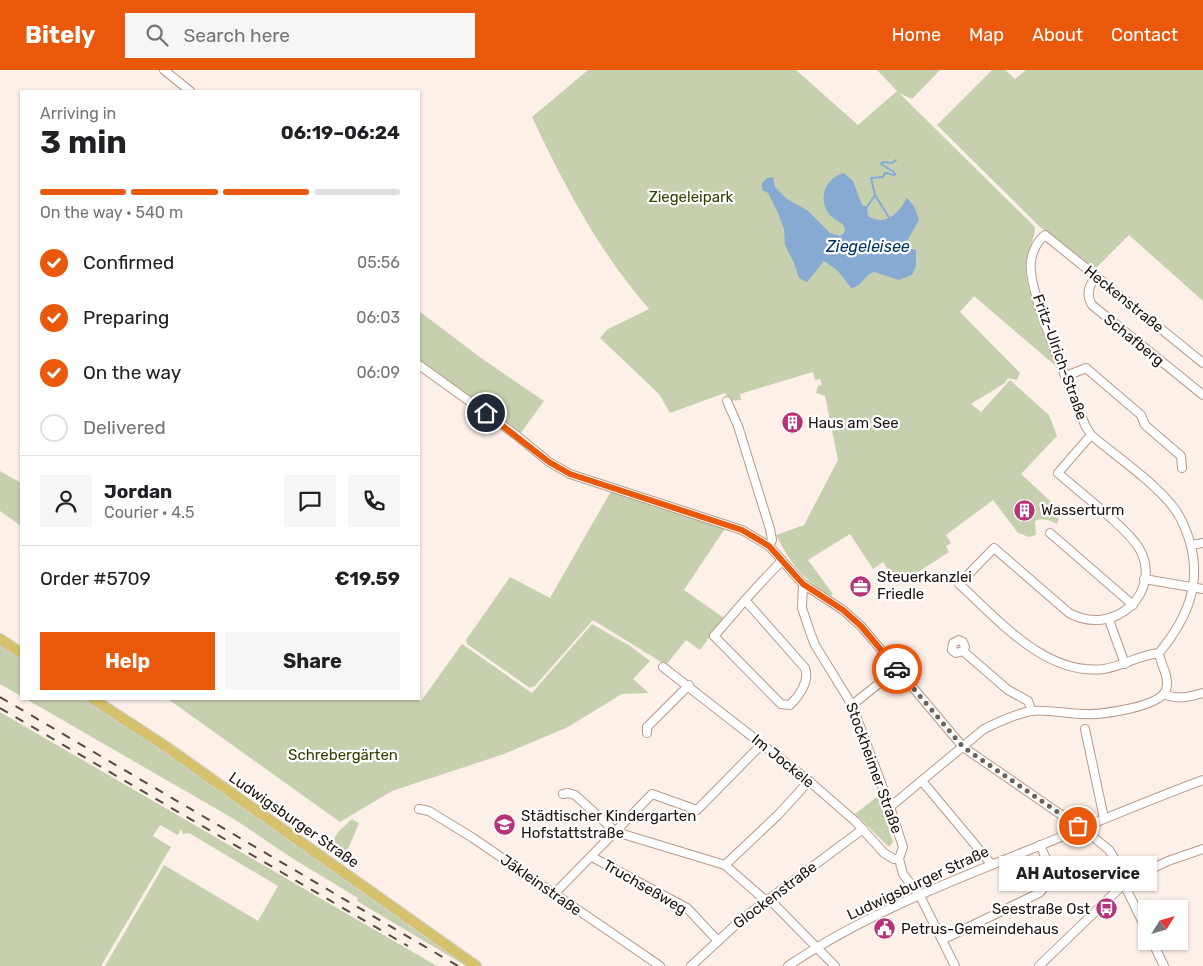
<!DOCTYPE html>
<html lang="en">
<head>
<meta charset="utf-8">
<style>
	body { margin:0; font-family:Rubik,sans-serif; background:#f6f6f6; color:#202124; height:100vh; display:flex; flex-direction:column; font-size:19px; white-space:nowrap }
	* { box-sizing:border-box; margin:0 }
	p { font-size:16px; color:#757577 }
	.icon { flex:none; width:28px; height:28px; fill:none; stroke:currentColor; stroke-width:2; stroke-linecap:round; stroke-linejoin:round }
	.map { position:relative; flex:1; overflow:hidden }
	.sheet { position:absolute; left:20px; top:20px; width:400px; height:610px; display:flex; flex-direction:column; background:#fff; border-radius:0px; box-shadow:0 1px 4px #0004 }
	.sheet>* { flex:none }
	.needle { width:32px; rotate:53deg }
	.controls { position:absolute; left:1138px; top:830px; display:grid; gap:10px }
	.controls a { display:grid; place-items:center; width:50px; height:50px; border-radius:0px; background:#fff; box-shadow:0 1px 4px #0004; font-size:25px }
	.pin { position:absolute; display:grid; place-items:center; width:42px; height:42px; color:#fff; margin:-21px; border:2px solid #fff; border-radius:50%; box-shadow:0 1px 5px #0007 }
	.courier { position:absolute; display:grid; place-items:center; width:50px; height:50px; margin:-25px; border:4px solid #ea580c; border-radius:50%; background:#fff; color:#222; box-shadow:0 1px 6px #0007 }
	.bubble { position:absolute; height:35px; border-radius:0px; background:#fff; box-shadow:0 1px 4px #0004; font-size:16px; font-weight:700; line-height:35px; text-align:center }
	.summary em { font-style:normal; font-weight:700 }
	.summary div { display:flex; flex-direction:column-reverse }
	.summary { display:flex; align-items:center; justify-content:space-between; height:85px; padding:0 20px }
	h1 { font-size:32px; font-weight:700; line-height:38px }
	.bar { display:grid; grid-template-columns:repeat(4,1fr); gap:8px 5px; align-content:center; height:60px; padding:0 20px }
	.bar i { height:6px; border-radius:4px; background:#e0e0e0 }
	.bar .on { background:#ea580c }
	.bar p { grid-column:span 4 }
	.line { display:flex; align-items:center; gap:12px; padding:0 20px; border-top:1px solid #e0e0e0 }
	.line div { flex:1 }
	.round { display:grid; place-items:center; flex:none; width:52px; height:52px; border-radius:0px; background:#f6f6f6 }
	ol { padding:0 20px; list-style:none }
	li { display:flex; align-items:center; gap:15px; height:55px }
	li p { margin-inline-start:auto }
	li .icon { padding:5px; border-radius:50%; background:#ea580c; color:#fff; stroke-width:4 }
	li:last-child { color:#757577 }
	li i { width:28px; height:28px; border:2px solid #e0e0e0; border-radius:50% }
	.action { display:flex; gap:10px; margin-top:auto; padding:10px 20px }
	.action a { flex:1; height:58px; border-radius:0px; background:#ea580c; color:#fff; font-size:20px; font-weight:700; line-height:58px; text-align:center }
	.action a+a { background:#f6f6f6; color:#202124 }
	header { display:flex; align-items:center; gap:30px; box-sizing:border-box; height:70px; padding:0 25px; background:#ea580c; color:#fff }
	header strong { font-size:24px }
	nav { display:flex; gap:28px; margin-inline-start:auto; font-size:18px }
	.search { width:350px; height:45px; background:#f6f6f6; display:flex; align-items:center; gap:12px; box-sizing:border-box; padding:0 18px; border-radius:0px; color:#757577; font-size:19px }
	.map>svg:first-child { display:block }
	.green { fill:#c6d0ae }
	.water { fill:#87aad3 }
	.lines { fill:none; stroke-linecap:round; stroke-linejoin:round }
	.stream { stroke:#87aad3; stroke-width:2 }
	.minor-casing { stroke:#b99b89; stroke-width:10 }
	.major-casing { stroke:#d2d0cf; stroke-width:12 }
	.minor { stroke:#fff; stroke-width:8 }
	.major { stroke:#d6c16c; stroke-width:10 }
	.rail { stroke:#554a43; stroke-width:2; stroke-dasharray:9 9; stroke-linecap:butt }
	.done { stroke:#6d625a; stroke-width:5; stroke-dasharray:0 9 }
	.route { stroke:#ea580c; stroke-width:6 }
	.labels { text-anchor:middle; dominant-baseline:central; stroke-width:4.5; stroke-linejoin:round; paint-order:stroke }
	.park-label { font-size:15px; fill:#333f03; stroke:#fff }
	.street-label { font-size:15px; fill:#1f150e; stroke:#fff }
	.poi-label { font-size:15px; fill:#1f150e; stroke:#fff; text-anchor:start }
	.water-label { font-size:16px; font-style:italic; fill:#003464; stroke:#fff }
</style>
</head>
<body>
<header>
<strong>Bitely</strong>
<div class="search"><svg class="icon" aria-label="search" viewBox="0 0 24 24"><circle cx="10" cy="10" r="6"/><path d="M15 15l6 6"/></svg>Search here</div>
<nav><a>Home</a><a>Map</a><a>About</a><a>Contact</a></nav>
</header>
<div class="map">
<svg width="1203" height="896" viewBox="0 0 1203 896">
	<rect width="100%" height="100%" fill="#fdf0e8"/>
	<g class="green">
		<path d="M588 0H796L858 55 897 21 877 0H940L912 29 899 23 1035 157C1035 170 1027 181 1026 193 1025 201 1027 211 1029 219L1057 297 974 226 960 242 1020 303 1017 310 1008 308 1005 313 971 334 981 342 1010 310 1049 345 1057 366 1021 404 1061 441 1057 454C1050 450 1043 448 1035 451L1036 465 1029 467 1018 463 993 430 946 465 951 473 946 476 949 482 898 515 883 492 873 499 850 464 808 490 833 524 831 526C801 508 792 495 776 465L804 455 838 390 825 326 816 323 818 316 822 315 820 309 815 310 813 302 740 324 741 330 729 331 725 323 670 343 659 324 600 268 608 259 649 239C599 182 564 115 532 47Z"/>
		<polygon points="992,0 1005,0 1015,9 1026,0 1203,0 1203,231 1129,165 1095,199 1039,156 937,55"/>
		<polygon points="419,241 481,288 544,331 520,364 419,291"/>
		<polygon points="0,401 21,413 21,456 0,441"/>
		<polygon points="611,421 726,457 684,520 724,548 700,580 686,570 666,595 593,550 535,616 530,618 467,574 466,570 510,507 550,528"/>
		<polygon points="592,554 630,576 650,591 633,609 649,623 622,624 566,658 504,684 392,721 340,752 168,629 418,629 421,631 462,574 532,623"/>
		<polygon points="0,574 21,587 21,626 0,614"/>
		<polygon points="26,629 86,629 201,706 425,867 470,896 466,896 357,831 358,828 295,790 234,749"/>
		<polygon points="0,642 437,896 105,896 164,795 258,851 278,816 189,763 183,764 181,759 178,765 160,755 153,766 171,777 101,896 0,896"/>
		<polygon points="878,726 893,772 889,777 855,744"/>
		<polygon points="352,749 359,753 343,791 330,782 329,777 338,762"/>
	</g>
	<path class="water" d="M844 103 853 111 862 135 867 137 868 146C887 157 898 143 907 128L914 136 919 150 908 169V178L916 180V196L912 205 899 210 874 202C864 205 862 217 851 218L838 201 824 191 807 212 799 208 794 193 785 175 784 159 778 143 768 123 762 120V113L767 108 773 107 775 117 787 129 807 140 830 163 840 166 845 162 844 156C840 151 833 149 829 144 817 129 826 107 844 103Z"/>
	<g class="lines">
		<g class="stream">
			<polyline points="875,125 890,149"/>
			<polyline points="867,137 875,125 871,108 883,107 885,103 895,105 894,102 881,94 883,92 892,93 896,90"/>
		</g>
		<defs>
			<g id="minor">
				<polyline points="164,0 190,21"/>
				<path d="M1096 207C1088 216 1086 225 1092 235L1203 325"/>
				<polyline points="419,295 516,365 549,392 570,404 742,460 769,476 803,514 843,540 861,556 963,677 1092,766 1109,780 1128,810"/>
				<polyline points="1066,306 1086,298 1141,345 1145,355 1181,386 1182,398"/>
				<polyline points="727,331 738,356 770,459 772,470 769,476"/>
				<path d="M1091 365 1058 403C1079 422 1125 456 1139 478 1164 521 1115 568 1069 543L994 478 959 514C999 550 1045 606 1104 599 1123 596 1139 585 1159 583"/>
				<polyline points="1050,463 1133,535"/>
				<polyline points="1191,475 1203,473"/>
				<polyline points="1144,509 1203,519"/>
				<polyline points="803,514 802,538 810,562 815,575 852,635 890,737 903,777 899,789 903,804 920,826 955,896"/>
				<path d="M745 530 805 598C810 611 799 626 790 635L781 634 714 566C736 541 757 515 781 492"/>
				<polyline points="1109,550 1125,594"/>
				<polyline points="963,581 956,583 952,580 953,573 959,570 963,572 965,577 963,581 1008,620 1028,631 1032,641"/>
				<polyline points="663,597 809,711 855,751 884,783 894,789 899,789"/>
				<path d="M1164 624C1177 630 1189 627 1203 623"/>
				<polyline points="852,635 897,599"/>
				<polyline points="1085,659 1104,748"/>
				<polyline points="647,663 647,657 689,615"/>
				<polyline points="922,711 992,795"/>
				<polyline points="563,724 568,723 575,725 616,762 725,795 766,831"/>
				<path d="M890 737 984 659C999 652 1014 644 1031 641 1047 639 1067 644 1084 644 1101 645 1160 637 1166 620 1170 607 1161 596 1159 583 1187 549 1203 513 1189 469 1185 457 1181 447 1174 438 1153 411 1117 387 1091 365L1085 355C1073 323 1026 220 1031 191 1032 182 1038 170 1045 165L1203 293"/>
				<polyline points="419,739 429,741 473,768 660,896"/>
				<polyline points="592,787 687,838 718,871"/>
				<polyline points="725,795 778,745 809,711"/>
				<polyline points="1124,814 1146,859"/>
				<polyline points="554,824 652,724 697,740 762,674"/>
				<polyline points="769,829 835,896"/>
				<polyline points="942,870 1039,823 1054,807 1040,775"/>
				<polyline points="1152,871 1164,896"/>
				<polyline points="691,896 742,849 863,759"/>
				<path d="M788 896C863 845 951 811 1034 778 1090 755 1146 731 1203 710"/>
				<polyline points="1039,896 1128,810 1168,791 1203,779"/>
			</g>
			<g id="major">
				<polyline points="0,569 21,583"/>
				<polyline points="93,629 165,676 476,896"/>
			</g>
		</defs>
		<use href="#minor" class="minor-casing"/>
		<use href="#major" class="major-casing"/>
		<use href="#minor" class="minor"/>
		<use href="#major" class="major"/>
		<g class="rail">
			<polyline points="0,627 458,896"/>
			<polyline points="0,638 408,876"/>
		</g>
	</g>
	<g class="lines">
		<polyline class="done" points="897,599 963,677 1078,756"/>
		<polyline class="route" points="486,343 549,392 570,404 742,460 769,476 803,514 843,540 861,556 897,599"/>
	</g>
	<defs>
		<symbol id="building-disc" viewBox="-11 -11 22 22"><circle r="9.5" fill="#b73378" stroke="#fff"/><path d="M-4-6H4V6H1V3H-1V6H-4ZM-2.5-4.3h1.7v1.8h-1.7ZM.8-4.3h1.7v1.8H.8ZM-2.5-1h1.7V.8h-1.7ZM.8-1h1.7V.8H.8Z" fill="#fff"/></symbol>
		<symbol id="office-disc" viewBox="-11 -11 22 22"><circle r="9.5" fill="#b73378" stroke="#fff"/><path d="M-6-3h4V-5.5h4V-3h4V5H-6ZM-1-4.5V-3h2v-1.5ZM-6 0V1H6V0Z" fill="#fff"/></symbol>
		<symbol id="school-disc" viewBox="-11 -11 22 22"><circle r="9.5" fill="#b73378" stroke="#fff"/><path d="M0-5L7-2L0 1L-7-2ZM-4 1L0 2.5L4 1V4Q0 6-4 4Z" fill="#fff"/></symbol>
		<symbol id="bus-disc" viewBox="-11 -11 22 22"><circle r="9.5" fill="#b73378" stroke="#fff"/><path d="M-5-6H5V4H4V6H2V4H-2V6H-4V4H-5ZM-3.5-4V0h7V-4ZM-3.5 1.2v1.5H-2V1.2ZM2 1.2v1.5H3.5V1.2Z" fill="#fff"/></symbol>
		<symbol id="civic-disc" viewBox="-11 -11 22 22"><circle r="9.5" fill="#b73378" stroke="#fff"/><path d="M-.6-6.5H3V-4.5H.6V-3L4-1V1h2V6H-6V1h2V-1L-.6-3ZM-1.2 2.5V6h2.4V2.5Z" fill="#fff"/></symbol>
	</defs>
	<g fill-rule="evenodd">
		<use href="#building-disc" x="780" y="340" width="25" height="25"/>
		<use href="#building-disc" x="1012" y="428" width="25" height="25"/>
		<use href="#office-disc" x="848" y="504" width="25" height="25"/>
		<use href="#school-disc" x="492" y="742" width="25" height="25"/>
		<use href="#bus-disc" x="1094" y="826" width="25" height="25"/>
		<use href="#civic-disc" x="872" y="846" width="25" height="25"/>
	</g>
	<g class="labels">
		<g class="park-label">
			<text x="691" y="127">Ziegeleipark</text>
			<text x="343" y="685">Schrebergärten</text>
		</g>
		<g class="street-label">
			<text transform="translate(1124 229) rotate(39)">Heckenstraße</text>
			<text transform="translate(1134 270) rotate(39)">Schafberg</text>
			<text transform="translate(1060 287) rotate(70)">Fritz-Ulrich-Straße</text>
			<text transform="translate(783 691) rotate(39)">Im Jockele</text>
			<text transform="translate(874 698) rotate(70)">Stockheimer Straße</text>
			<text transform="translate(294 750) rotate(35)">Ludwigsburger Straße</text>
			<text transform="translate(918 813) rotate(-25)">Ludwigsburger Straße</text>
			<text transform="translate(541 815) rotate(35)">Jäkleinstraße</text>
			<text transform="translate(645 817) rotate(30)">Truchseßweg</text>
			<text transform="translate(775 825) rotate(-37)">Glockenstraße</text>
		</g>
		<g class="poi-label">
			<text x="808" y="353">Haus am See</text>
			<text x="1041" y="440">Wasserturm</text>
			<text x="877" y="507">Steuerkanzlei<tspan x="877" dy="17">Friedle</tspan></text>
			<text x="521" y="746">Städtischer Kindergarten<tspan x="521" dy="17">Hofstattstraße</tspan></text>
			<text x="1090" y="839" text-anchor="end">Seestraße Ost</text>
			<text x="901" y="859">Petrus-Gemeindehaus</text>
		</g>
		<g class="water-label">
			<text x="868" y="176">Ziegeleisee</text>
		</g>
	</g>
</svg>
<div class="controls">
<a><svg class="needle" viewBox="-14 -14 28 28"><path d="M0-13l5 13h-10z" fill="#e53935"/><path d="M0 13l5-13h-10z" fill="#757577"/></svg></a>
</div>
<div class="pin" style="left:1078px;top:756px;background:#ea580c"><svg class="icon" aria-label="bag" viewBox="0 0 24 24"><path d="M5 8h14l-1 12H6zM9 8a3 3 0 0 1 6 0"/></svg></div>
<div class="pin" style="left:486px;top:343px;background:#1f2937"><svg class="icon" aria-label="home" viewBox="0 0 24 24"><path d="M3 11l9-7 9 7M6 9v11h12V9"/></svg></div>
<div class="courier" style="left:897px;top:599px"><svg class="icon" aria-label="car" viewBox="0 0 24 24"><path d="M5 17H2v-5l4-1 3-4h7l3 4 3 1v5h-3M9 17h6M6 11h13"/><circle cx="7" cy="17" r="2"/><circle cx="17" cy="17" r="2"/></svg></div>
<div class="bubble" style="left:999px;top:786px;width:158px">AH Autoservice</div>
<section class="sheet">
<div class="summary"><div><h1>3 min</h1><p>Arriving in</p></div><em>06:19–06:24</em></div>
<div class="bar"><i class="on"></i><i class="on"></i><i class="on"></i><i></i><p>On the way · 540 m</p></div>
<ol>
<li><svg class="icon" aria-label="check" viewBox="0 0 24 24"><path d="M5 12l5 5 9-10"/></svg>Confirmed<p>05:56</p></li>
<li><svg class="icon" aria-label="check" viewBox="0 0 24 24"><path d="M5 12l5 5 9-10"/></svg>Preparing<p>06:03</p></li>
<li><svg class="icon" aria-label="check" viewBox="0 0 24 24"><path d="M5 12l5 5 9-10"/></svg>On the way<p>06:09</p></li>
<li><i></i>Delivered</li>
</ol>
<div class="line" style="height:90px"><a class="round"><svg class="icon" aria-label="person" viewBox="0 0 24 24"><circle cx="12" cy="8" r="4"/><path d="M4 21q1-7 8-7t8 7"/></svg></a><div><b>Jordan</b><p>Courier · 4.5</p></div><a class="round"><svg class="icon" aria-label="chat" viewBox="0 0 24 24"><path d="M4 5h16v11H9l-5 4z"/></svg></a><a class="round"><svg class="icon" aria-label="phone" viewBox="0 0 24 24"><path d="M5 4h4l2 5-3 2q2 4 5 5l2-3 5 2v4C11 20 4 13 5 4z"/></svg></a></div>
<div class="line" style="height:65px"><div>Order #5709</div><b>€19.59</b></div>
<div class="action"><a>Help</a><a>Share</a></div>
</section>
</div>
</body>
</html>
